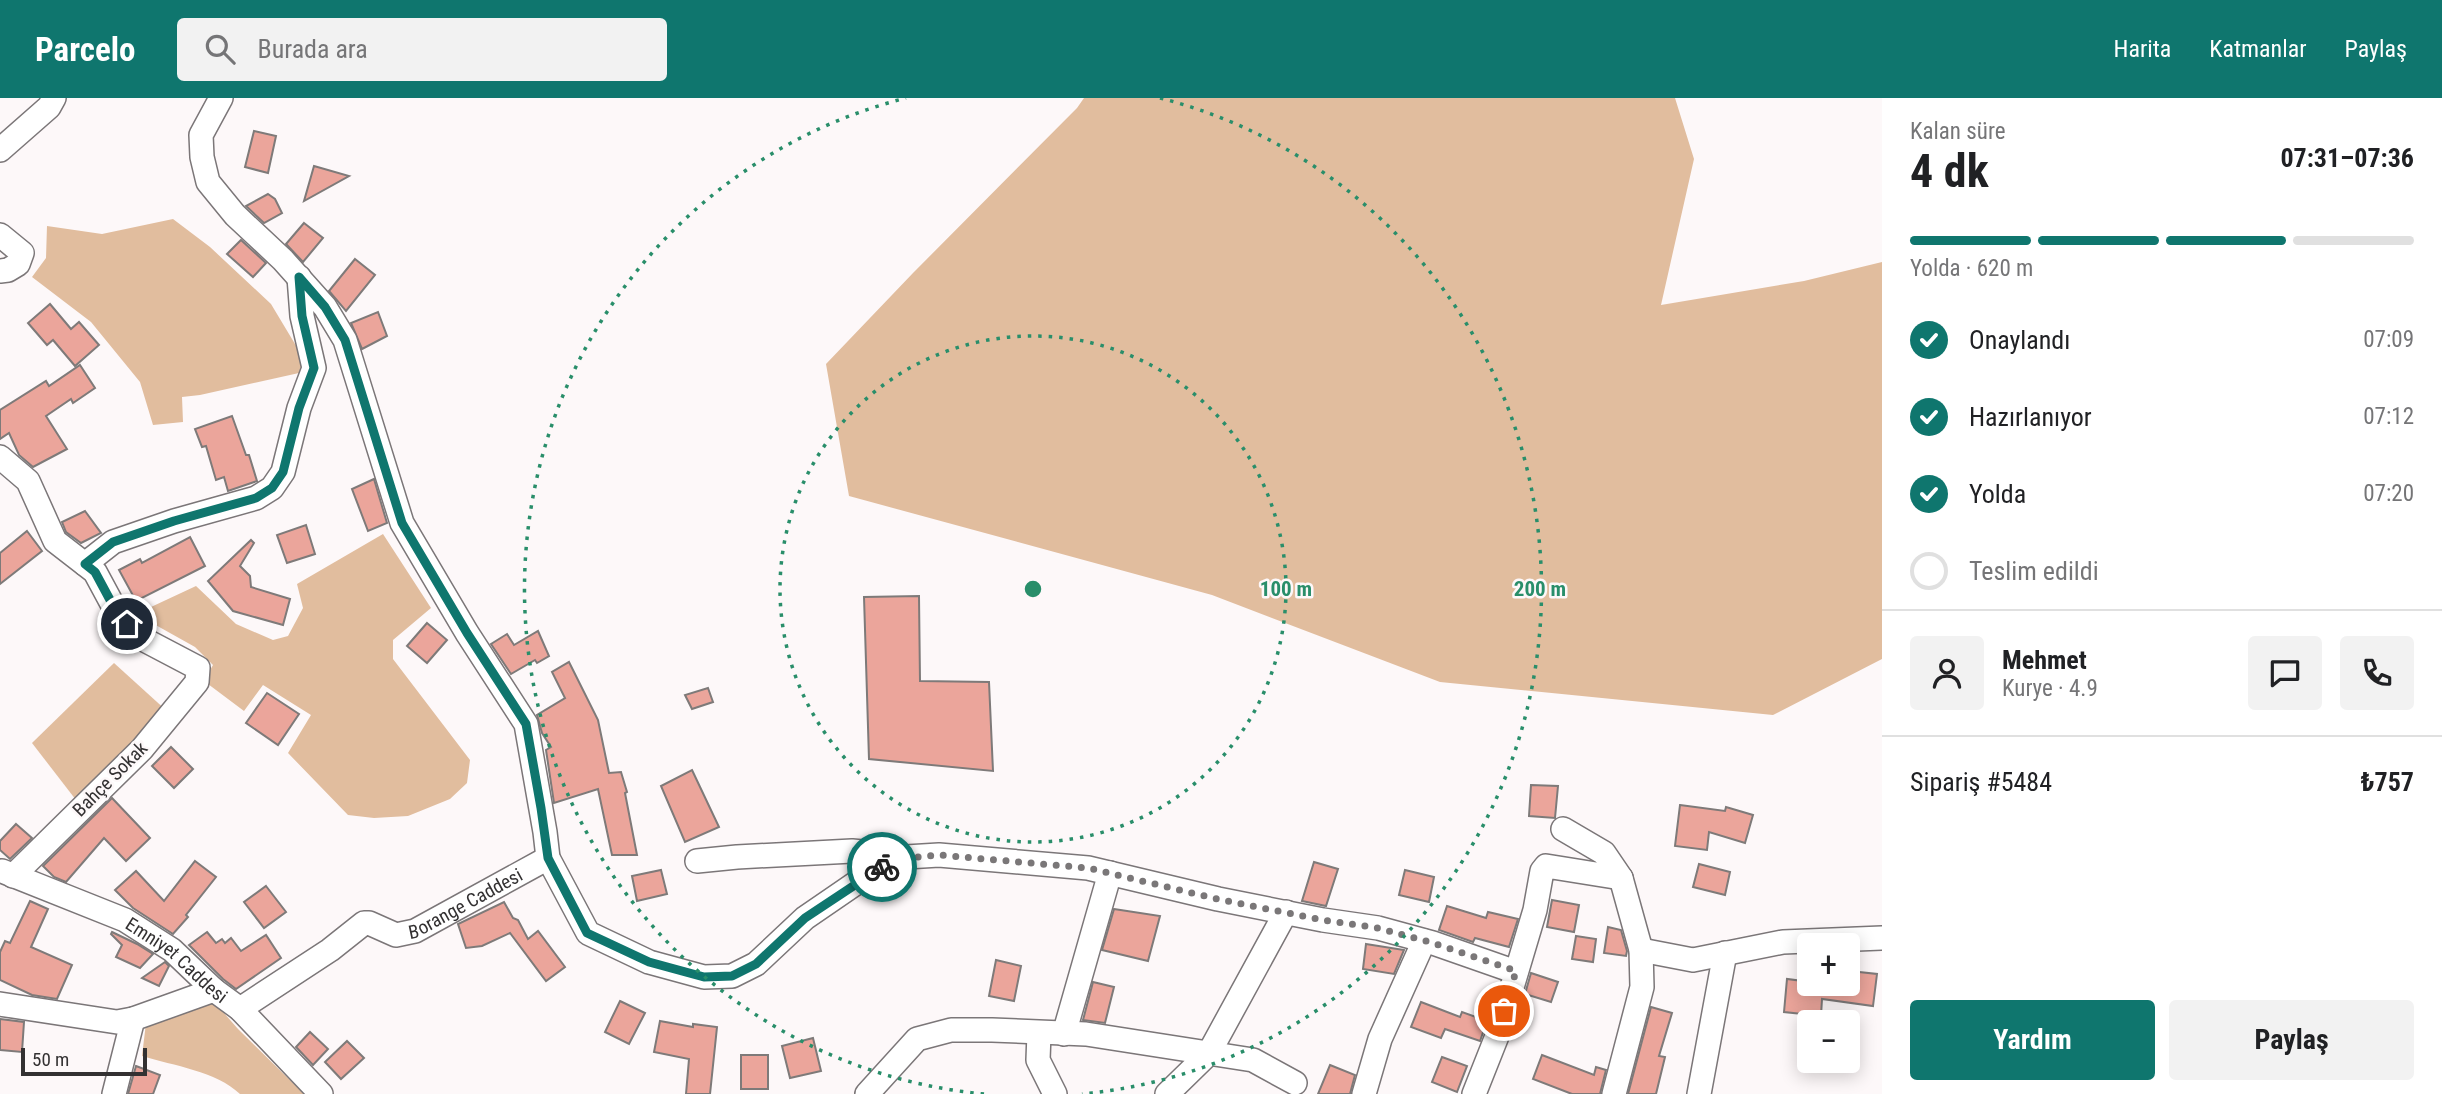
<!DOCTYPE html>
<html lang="tr">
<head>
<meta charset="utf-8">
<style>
	body { margin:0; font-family:"Roboto Condensed",sans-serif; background:#f2f2f2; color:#202124; height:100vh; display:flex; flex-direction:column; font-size:26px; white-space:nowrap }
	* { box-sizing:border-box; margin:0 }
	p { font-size:23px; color:#757577 }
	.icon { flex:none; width:38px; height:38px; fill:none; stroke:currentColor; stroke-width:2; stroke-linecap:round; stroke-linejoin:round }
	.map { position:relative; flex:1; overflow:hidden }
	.drawer { display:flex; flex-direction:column; background:#fff; width:560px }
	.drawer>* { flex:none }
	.controls { position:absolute; left:1797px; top:835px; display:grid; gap:14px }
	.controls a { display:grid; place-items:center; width:63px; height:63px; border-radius:7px; background:#fff; box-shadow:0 4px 18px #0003; font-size:35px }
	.scale { position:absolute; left:21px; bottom:18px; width:126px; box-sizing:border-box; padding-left:7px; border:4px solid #333132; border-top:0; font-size:19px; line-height:24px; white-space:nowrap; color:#333132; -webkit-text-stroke:5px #fdf8f9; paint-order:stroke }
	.pin { position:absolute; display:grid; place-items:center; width:60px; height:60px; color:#fff; margin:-30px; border:4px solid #fff; border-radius:50%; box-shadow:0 2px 7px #0007 }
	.courier { position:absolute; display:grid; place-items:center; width:70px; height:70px; margin:-35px; border:5px solid #0f766e; border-radius:50%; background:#fff; color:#222; box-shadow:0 2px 9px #0007 }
	.overview em { font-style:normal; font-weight:700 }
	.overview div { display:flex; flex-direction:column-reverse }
	.overview { display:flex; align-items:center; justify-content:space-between; height:119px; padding:0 28px }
	h1 { font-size:46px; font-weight:700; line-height:52px }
	.bar { display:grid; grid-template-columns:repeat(4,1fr); gap:10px 7px; align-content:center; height:84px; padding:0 28px }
	.bar i { height:9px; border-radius:5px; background:#e0e0e0 }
	.bar .selected { background:#0f766e }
	.bar p { grid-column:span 4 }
	.line { display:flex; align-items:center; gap:18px; padding:0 28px; border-top:2px solid #e0e0e0 }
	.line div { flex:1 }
	.round { display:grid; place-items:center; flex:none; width:74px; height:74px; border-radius:7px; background:#f2f2f2 }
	ol { padding:0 28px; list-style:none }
	li { display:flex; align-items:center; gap:21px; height:77px }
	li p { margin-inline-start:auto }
	li .icon { padding:7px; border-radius:50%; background:#0f766e; color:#fff; stroke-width:4 }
	li:last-child { color:#757577 }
	li i { width:38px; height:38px; border:4px solid #e0e0e0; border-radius:50% }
	.button { display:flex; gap:14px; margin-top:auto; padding:14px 28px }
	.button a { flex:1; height:80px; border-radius:7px; background:#0f766e; color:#fff; font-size:28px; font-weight:700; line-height:80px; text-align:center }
	.button a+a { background:#f2f2f2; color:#202124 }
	header { display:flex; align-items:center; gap:42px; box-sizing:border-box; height:98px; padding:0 35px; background:#0f766e; color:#fff }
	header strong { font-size:33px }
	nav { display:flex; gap:38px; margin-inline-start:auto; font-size:24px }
	.search { width:490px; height:63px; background:#f2f2f2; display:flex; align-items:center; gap:18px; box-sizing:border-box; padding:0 24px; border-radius:7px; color:#757577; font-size:26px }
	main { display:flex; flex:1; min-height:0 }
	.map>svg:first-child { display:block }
	.green { fill:#e1bd9e }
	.building { fill:#eba59b; stroke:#7e7a79; stroke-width:2 }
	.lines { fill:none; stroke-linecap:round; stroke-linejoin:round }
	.minor-casing { stroke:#7b7678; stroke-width:26 }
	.minor { stroke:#fff; stroke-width:23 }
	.done { stroke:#7a7778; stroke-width:7; stroke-dasharray:0 12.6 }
	.route { stroke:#0f766e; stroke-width:9 }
	.ring { fill:none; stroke:#298e6a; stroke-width:3.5; stroke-dasharray:3.5 7 }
	.labels { text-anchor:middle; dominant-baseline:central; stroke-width:5; stroke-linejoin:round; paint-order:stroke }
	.street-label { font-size:19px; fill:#333132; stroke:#fdf8f9 }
	.centre { fill:#298e6a; stroke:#fdf8f9; stroke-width:3.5 }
	.ring-label { font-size:21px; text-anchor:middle; font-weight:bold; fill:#298e6a; stroke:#fdf8f9; stroke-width:5; stroke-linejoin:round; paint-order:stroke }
</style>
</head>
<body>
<header>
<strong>Parcelo</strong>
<div class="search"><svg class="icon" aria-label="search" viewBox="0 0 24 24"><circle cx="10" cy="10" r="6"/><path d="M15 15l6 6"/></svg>Burada ara</div>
<nav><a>Harita</a><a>Katmanlar</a><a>Paylaş</a></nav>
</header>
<main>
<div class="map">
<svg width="1882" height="996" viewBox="0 0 1882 996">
	<rect width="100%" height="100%" fill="#fdf8f9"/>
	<g class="green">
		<polygon points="1084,0 1675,0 1694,61 1661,207 1804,183 1882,164 1882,561 1773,617 1440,584 1212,497 849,398 826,266 913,175 1077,10"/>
		<polygon points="173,121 210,149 271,206 304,261 299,275 200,297 182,299 183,324 153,327 140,284 91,224 32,179 46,160 47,128 102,136"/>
		<polygon points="383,436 431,510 393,542 393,561 470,662 467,685 450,701 408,718 374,720 348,717 288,655 311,617 263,587 244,613 204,583 213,567 195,549 136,516 196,488 236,526 273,542 288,538 303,510 297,486"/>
		<polygon points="114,565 168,614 76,702 32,645"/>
		<path d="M208 905 217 907 238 931 304 996H240C216 973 174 968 142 958L146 925Z"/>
	</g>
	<g class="building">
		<polygon points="254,33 276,38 268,75 245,69"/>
		<polygon points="314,68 349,78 304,103"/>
		<polygon points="268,96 275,101 282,115 264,125 246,108"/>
		<polygon points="304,125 323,140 303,164 286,146"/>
		<polygon points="241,142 266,165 253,179 227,156"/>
		<polygon points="355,161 375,177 346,213 329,193"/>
		<polygon points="50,206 71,231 79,224 99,247 75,268 53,242 47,247 28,225"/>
		<polygon points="378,214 387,238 362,251 351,225"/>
		<polygon points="80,267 95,290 73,305 71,301 46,318 67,351 33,369 19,357 9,335 0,341 0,312 46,283 49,288"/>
		<polygon points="232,318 246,357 249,357 257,383 228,393 224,379 216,382 206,348 202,349 195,331"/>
		<polygon points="374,381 387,425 368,433 352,391"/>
		<polygon points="85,413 101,435 81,445 66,434 62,424"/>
		<polygon points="306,427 315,456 287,465 277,437"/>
		<polygon points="27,433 42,453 0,486 0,455"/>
		<polygon points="190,439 205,468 136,503 119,472 140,461 142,465"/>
		<polygon points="251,442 254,445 240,468 250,478 251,489 290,501 283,527 233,513 208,483"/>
		<polygon points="919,498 920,583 989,584 993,673 869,661 864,499"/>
		<polygon points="427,525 447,542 427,565 407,548"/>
		<polygon points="538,533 549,558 537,565 535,562 511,576 491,546 507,536 514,547"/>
		<polygon points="569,564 598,622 609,675 621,674 627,694 625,695 637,757 612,757 598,691 554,705 546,652 551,649 542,635 537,617 565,600 552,574"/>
		<polygon points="708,590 713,604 692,611 685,597"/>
		<polygon points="267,595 299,616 278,647 246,625"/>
		<polygon points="171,649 193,671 174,690 152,668"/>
		<polygon points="692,672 719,729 685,744 661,688"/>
		<polygon points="1531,687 1558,688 1555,720 1529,718"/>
		<polygon points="112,700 150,740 126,763 104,740 66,784 54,779 43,768"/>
		<polygon points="1680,707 1725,713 1726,709 1753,717 1745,745 1709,734 1707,752 1675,748"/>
		<polygon points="16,726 32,740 10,761 0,752 0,743"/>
		<polygon points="195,763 216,779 186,817 188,819 173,836 133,810 115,792 136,773 164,803"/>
		<polygon points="1314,764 1338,771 1326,808 1302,803"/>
		<polygon points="1699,766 1730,774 1725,797 1693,789"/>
		<polygon points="661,772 667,796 637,803 632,778"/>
		<polygon points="1405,772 1434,779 1429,804 1399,797"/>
		<polygon points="266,788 286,814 264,830 244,804"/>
		<polygon points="1552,802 1579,807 1574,834 1547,829"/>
		<polygon points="30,803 48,811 31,849 72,867 57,901 32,897 0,882 0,854 5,843 10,845"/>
		<polygon points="504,804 513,820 518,822 528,841 538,833 565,869 546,883 510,835 482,848 466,850 458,826"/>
		<polygon points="1447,808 1486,820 1488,814 1518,821 1509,849 1475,840 1473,844 1439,832"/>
		<polygon points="1114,811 1160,818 1148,863 1102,852"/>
		<polygon points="1608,829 1621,832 1627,853 1626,858 1604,855"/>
		<polygon points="112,834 137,846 153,856 140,870 116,859 122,847 111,836"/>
		<polygon points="207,834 216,845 222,841 225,845 231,840 241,853 266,837 281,860 236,891 223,881 189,847"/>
		<polygon points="1576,838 1596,841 1593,864 1572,861"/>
		<polygon points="1366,846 1404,852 1394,876 1363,871"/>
		<polygon points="996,862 1021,868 1014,903 989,898"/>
		<polygon points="165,864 169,868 159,888 142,880"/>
		<polygon points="1850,873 1877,876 1873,908 1822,901 1821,918 1784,914 1787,881 1810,884 1810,886 1849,886"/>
		<polygon points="1531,875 1558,884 1551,904 1525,896"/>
		<polygon points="1093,884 1114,889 1105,925 1083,922"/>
		<polygon points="620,903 645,915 629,946 605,934"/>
		<polygon points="1421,904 1460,919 1462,914 1487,923 1480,943 1445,931 1441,940 1411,929"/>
		<polygon points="1651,909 1672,915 1659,958 1665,959 1656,996 1628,996"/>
		<polygon points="0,921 24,924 22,954 0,952"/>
		<polygon points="660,923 693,929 693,926 717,929 710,996 686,996 689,961 654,954"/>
		<polygon points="310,934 328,951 313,967 296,949"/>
		<polygon points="813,940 821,973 790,980 782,948"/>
		<polygon points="347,943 364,960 341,981 325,964"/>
		<rect x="741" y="957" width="27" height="34"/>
		<polygon points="1542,957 1594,977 1596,969 1606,972 1600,996 1572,996 1533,981"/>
		<polygon points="1442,959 1467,968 1457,994 1432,984"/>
		<polygon points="1330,967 1355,977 1350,996 1318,996"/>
		<polygon points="136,968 160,977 153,996 128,996"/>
	</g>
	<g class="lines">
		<defs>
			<g id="minor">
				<polyline points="221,0 201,37 202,59 208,84 235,117 283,162 325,209 345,242 402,425 467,535 526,626 545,734 548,760 588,835 649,864 704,879 732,878 756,866 805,820 875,772 906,759 939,757 1088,770 1218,801 1323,822 1378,830 1433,845 1516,874"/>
				<polyline points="0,52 49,9 54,0"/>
				<polyline points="0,137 22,155 18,166 8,172 0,173"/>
				<polyline points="0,359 28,383 55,443 95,474 116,513 139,539 198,570 197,584 142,651 13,778"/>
				<polyline points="85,466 113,444 174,423 256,400 272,390 283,374 299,310 314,270 302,218 299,179"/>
				<polyline points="1563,731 1604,755 1621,780 1641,852 1642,889 1614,996"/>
				<polyline points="697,763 737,759 852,753 873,755 893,765"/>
				<path id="s1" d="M2 773 125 822 172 852 214 892 240 911 321 996"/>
				<polyline points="1641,852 1693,862 1783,844 1882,840"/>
				<polyline points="0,906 117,924 133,921 214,892"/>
				<path id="s2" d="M240 911 330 852 364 825H369L396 837 415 833 548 760"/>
				<polyline points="1039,935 1038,962 1055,996"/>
				<polyline points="1064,936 1110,775"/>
				<polyline points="114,996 133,921"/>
				<polyline points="867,996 917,941 951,932 992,932 1086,936 1253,962 1295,985"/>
				<polyline points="1167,996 1209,955 1286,814"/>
				<polyline points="1364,996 1380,941 1424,843"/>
				<polyline points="1474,996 1499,933 1535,812 1542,773 1546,768 1621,780"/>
				<polyline points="1699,996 1725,855"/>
			</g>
		</defs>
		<use href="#minor" class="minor-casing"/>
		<use href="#minor" class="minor"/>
	</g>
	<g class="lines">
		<polyline class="done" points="882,769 906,760 939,757 1088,770 1217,801 1323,822 1378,830 1433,845 1516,873 1504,913"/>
		<polyline class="route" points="127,526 116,513 95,474 85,466 113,444 174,423 256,400 272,390 283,374 299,310 314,270 302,218 299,179 325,209 345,242 402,425 467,535 526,626 541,710 548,760 587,835 649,864 704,879 732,878 756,866 805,820 882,769"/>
	</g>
	<g class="ring">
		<circle cx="1033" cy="491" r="253"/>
		<path d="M984 996A507 507 0 0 1 906 0M1160 0A507 507 0 0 1 1082 996"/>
	</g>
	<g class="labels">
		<g class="street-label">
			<text transform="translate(110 681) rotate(-45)">Bahçe Sokak</text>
			<text stroke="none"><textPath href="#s2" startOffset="262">Borange Caddesi</textPath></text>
			<text stroke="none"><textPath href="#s1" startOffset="198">Emniyet Caddesi</textPath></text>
		</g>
	</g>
	<circle cx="1033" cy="491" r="10" class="centre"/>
	<g class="ring-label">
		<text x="1286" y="498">100 m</text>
		<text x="1540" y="498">200 m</text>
	</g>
</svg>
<div class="controls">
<a>+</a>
<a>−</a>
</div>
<div class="scale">50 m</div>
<div class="pin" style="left:1504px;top:913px;background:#ea580c"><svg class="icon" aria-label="bag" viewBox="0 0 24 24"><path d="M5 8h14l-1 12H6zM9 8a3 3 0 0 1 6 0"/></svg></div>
<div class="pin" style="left:127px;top:526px;background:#1f2937"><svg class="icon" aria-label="home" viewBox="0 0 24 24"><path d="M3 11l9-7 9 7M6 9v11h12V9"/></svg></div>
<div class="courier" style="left:882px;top:769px"><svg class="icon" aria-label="bike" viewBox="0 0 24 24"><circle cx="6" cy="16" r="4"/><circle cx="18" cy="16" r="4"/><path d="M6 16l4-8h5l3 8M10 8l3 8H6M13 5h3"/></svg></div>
</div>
<section class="drawer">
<div class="overview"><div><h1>4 dk</h1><p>Kalan süre</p></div><em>07:31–07:36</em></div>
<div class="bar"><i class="selected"></i><i class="selected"></i><i class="selected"></i><i></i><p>Yolda · 620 m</p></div>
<ol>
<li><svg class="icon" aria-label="check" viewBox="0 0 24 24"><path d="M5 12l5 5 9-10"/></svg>Onaylandı<p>07:09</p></li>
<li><svg class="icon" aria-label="check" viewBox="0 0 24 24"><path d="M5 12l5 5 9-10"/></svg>Hazırlanıyor<p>07:12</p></li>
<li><svg class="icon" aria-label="check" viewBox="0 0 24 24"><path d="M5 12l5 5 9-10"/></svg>Yolda<p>07:20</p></li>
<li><i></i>Teslim edildi</li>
</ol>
<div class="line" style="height:126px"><a class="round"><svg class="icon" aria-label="person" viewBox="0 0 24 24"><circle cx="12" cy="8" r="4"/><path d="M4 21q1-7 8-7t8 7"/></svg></a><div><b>Mehmet</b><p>Kurye · 4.9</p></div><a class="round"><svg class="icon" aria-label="chat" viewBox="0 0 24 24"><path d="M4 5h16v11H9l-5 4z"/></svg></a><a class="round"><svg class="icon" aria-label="phone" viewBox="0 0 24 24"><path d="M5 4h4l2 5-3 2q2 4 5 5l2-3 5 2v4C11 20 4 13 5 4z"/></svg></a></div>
<div class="line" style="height:91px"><div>Sipariş #5484</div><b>₺757</b></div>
<div class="button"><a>Yardım</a><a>Paylaş</a></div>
</section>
</main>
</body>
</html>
